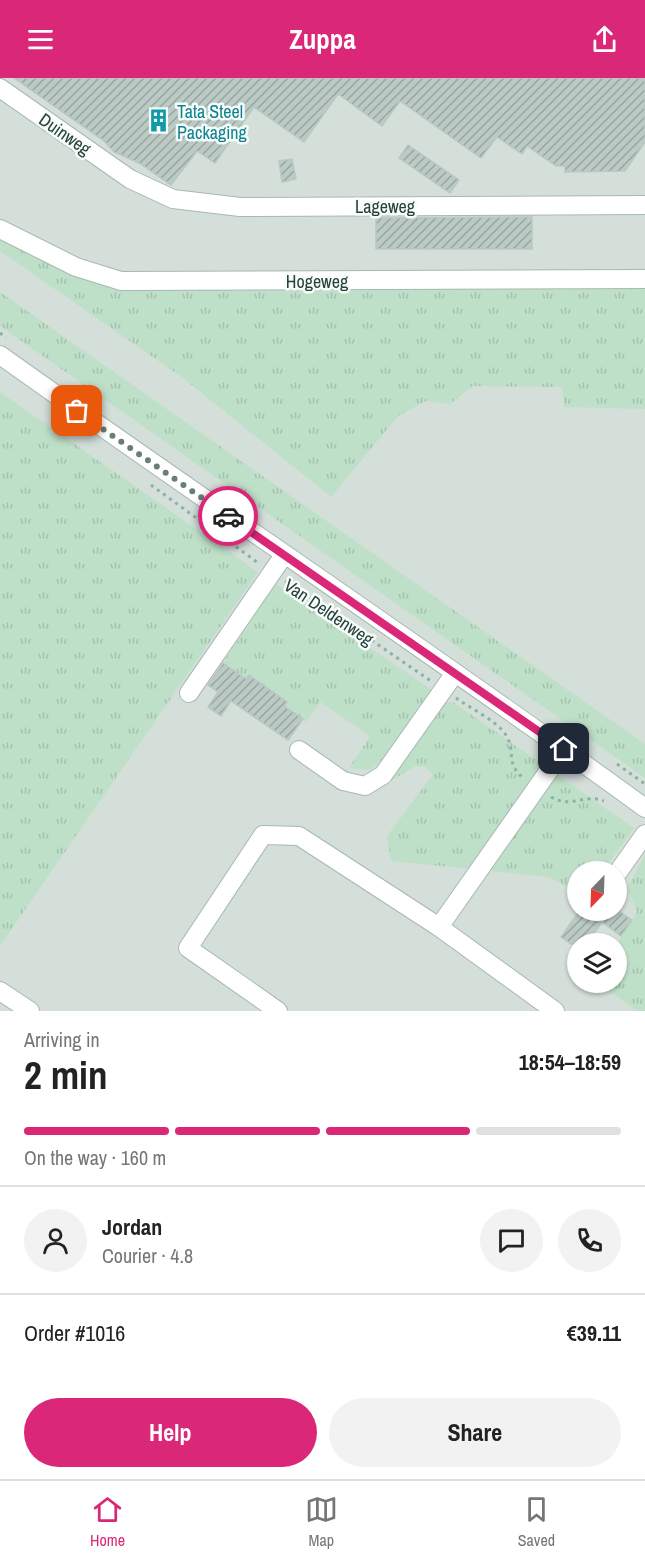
<!DOCTYPE html>
<html lang="en">
<head>
<meta charset="utf-8">
<style>
	body { margin:0; font-family:"Archivo Narrow",sans-serif; background:#f2f2f2; color:#222; height:100vh; display:flex; flex-direction:column; font-size:22px; white-space:nowrap }
	* { box-sizing:border-box; margin:0 }
	p { font-size:20px; color:#767676 }
	.icon { flex:none; width:33px; height:33px; fill:none; stroke:currentColor; stroke-width:2; stroke-linecap:round; stroke-linejoin:round }
	.map { position:relative; height:933px; overflow:hidden }
	.details { display:flex; flex-direction:column; background:#fff; flex:1 }
	.details>* { flex:none }
	.needle { width:39px; rotate:203deg }
	.controls { position:absolute; left:567px; top:783px; display:grid; gap:12px }
	.controls a { display:grid; place-items:center; width:60px; height:60px; border-radius:50%; background:#fff; box-shadow:0 2px 4px #0004; font-size:30px }
	.pin { position:absolute; display:grid; place-items:center; width:51px; height:51px; color:#fff; margin:-26px; border-radius:12px; box-shadow:0 3px 9px #0006 }
	.courier { position:absolute; display:grid; place-items:center; width:60px; height:60px; margin:-30px; border:4px solid #db2777; border-radius:50%; background:#fff; color:#222; box-shadow:0 2px 8px #0007 }
	.head em { font-style:normal; font-weight:800 }
	.head div { display:flex; flex-direction:column-reverse }
	.head { display:flex; align-items:center; justify-content:space-between; height:102px; padding:0 24px }
	h1 { font-size:39px; font-weight:800; line-height:45px }
	.bar { display:grid; grid-template-columns:repeat(4,1fr); gap:9px 6px; align-content:center; height:72px; padding:0 24px }
	.bar i { height:8px; border-radius:4px; background:#e0e0e0 }
	.bar .active { background:#db2777 }
	.bar p { grid-column:span 4 }
	.line { display:flex; align-items:center; gap:15px; padding:0 24px; border-top:2px solid #e0e0e0 }
	.line div { flex:1 }
	.round { display:grid; place-items:center; flex:none; width:63px; height:63px; border-radius:32px; background:#f2f2f2 }
	.cta { display:flex; gap:12px; margin-top:auto; padding:12px 24px }
	.cta a { flex:1; height:69px; border-radius:36px; background:#db2777; color:#fff; font-size:24px; font-weight:800; line-height:69px; text-align:center }
	.cta a+a { background:#f2f2f2; color:#222 }
	header { display:flex; justify-content:space-between; align-items:center; height:78px; padding:0 24px; background:#db2777; color:#fff; font-size:27px; font-weight:800 }
	.menu { display:flex; justify-content:space-around; align-items:center; height:84px; border-top:2px solid #e0e0e0; background:#fff; font-size:16px; color:#767676 }
	.menu a { display:grid; justify-items:center; gap:3px }
	.menu .active { color:#db2777 }
	.map>svg:first-child { display:block }
	.built { fill:#d4dfda; fill-rule:evenodd }
	.grass { fill:url(#grass-tufts) }
	.building { fill:url(#building-hatch); stroke:#b8c9c2; stroke-width:1.5 }
	.lines { fill:none; stroke-linecap:round; stroke-linejoin:round }
	.minor-casing { stroke:#a8b8b2; stroke-width:20 }
	.path { stroke:#86b3a5; stroke-width:3; stroke-dasharray:3 4.5; stroke-linecap:butt }
	.minor { stroke:#fff; stroke-width:18 }
	.done { stroke:#687f78; stroke-width:6; stroke-dasharray:0 10.8 }
	.route { stroke:#db2777; stroke-width:8 }
	.labels { text-anchor:middle; dominant-baseline:central; stroke-width:5; stroke-linejoin:round; paint-order:stroke }
	.culture-label { font-size:18px; fill:#0d838f; stroke:#f7fbf9; text-anchor:start }
	.street-label { font-size:18px; fill:#24423a; stroke:#f7fbf9 }
</style>
</head>
<body>
<header><svg class="icon" aria-label="menu" viewBox="0 0 24 24"><path d="M4 6h16M4 12h16M4 18h16"/></svg>Zuppa<svg class="icon" aria-label="share" viewBox="0 0 24 24"><path d="M12 15V3M7 8l5-5 5 5M5 13v7h14v-7"/></svg></header>
<div class="map">
<svg width="645" height="933" viewBox="0 0 645 933">
	<defs>
		<pattern id="grass-tufts" width="24" height="20" patternUnits="userSpaceOnUse" patternTransform="scale(1.5)"><rect width="24" height="20" fill="#bfe0c8"/><path d="M3 7l-1-3M5 7V3M7 7l1-3M15 17l-1-3M17 17v-4M19 17l1-3" fill="none" stroke="#a4c1ad"/></pattern>
		<pattern id="building-hatch" width="6" height="6" patternUnits="userSpaceOnUse" patternTransform="scale(1.5)"><rect width="6" height="6" fill="#bbcac4"/><path d="M-1 1l2-2M0 6l6-6M5 7l2-2" fill="none" stroke="#98a6a0"/></pattern>
	</defs>
	<rect width="100%" height="100%" fill="#e6efeb"/>
	<path class="built" d="M0 0H645V933H0ZM578 794H616V832H578ZM578 866H616V904H578Z"/>
	<g class="grass">
		<polygon points="0,159 117,210 645,209 645,331 564,329 562,309 473,308 450,326 426,323 398,338 331,419 183,300 0,173"/>
		<polygon points="0,214 645,666 645,700 0,248"/>
		<polygon points="0,314 258,494 0,868"/>
		<polygon points="276,506 432,612 385,680 370,692 349,690 370,658 320,624 306,644 223,585"/>
		<polygon points="444,624 453,624 634,750 603,793 578,794 577,804 570,811 549,799 391,783 387,758 433,696 425,689 416,688 382,708"/>
		<polygon points="645,777 645,933 637,933 615,917 594,905 616,904 617,866 637,834 627,810"/>
	</g>
	<g class="building">
		<polygon points="14,0 645,0 645,64 625,93 565,94 565,88 556,88 527,68 522,76 497,59 481,80 400,23 382,48 338,16 304,64 254,29 215,85 197,73 171,107 139,85 114,74 104,63"/>
		<polygon points="408,67 459,102 450,115 399,80"/>
		<polygon points="292,81 296,101 282,104 279,83"/>
		<polygon points="512,139 532,139 532,171 376,171 376,140"/>
		<polygon points="223,585 246,601 249,597 287,624 284,628 303,641 288,662 231,623 221,638 208,629 218,614 208,607"/>
		<polygon points="580,832 617,832 632,842 621,858 602,844 586,866 571,866 561,859"/>
	</g>
	<g class="lines">
		<defs>
			<g id="minor">
				<polyline points="0,10 130,101 173,121 240,129 645,127"/>
				<polyline points="0,151 76,189 121,203 645,201"/>
				<path d="M0 277C214 430 433 575 645 730"/>
				<polyline points="189,615 284,477"/>
				<polyline points="299,672 343,703 365,708 383,697 455,595"/>
				<polyline points="616,797 645,756"/>
				<polyline points="439,849 564,671"/>
				<polyline points="0,913 30,933"/>
				<polyline points="278,933 188,870 263,757 299,758 439,849 555,933"/>
			</g>
		</defs>
		<use href="#minor" class="minor-casing"/>
		<g class="path">
			<polyline points="0,255 6,260"/>
			<polyline points="151,407 257,484"/>
			<polyline points="285,503 431,603"/>
			<path d="M456 620C470 630 497 643 506 657 516 673 505 685 523 700"/>
			<polyline points="617,686 645,706"/>
			<path d="M551 719C572 731 584 715 604 723"/>
		</g>
		<use href="#minor" class="minor"/>
	</g>
	<g class="lines">
		<polyline class="done" points="77,333 228,438"/>
		<polyline class="route" points="228,438 564,671"/>
	</g>
	<defs>
		<symbol id="building-bare" viewBox="-9 -9 18 18"><path d="M-4-6H4V6H1V3H-1V6H-4ZM-2.5-4.3h1.7v1.8h-1.7ZM.8-4.3h1.7v1.8H.8ZM-2.5-1h1.7V.8h-1.7ZM.8-1h1.7V.8H.8Z" fill="#0f9aa8" stroke="#f7fbf9" stroke-width="2.5" paint-order="stroke"/></symbol>
	</defs>
	<g fill-rule="evenodd">
		<use href="#building-bare" x="142" y="26" width="33" height="33"/>
	</g>
	<g class="labels">
		<g class="culture-label">
			<text x="177" y="33">Tata Steel<tspan x="177" dy="21">Packaging</tspan></text>
		</g>
		<g class="street-label">
			<text transform="translate(65 56) rotate(35)">Duinweg</text>
			<text x="385" y="128">Lageweg</text>
			<text x="317" y="203">Hogeweg</text>
			<text transform="translate(329 534) rotate(34)">Van Deldenweg</text>
		</g>
	</g>
</svg>
<div class="controls">
<a><svg class="needle" viewBox="-14 -14 28 28"><path d="M0-13l5 13h-10z" fill="#e53935"/><path d="M0 13l5-13h-10z" fill="#767676"/></svg></a>
<a><svg class="icon" aria-label="layers" viewBox="0 0 24 24"><path d="M12 4l9 5-9 5-9-5zM3 14l9 5 9-5"/></svg></a>
</div>
<div class="pin" style="left:77px;top:333px;background:#ea580c"><svg class="icon" aria-label="bag" viewBox="0 0 24 24"><path d="M5 8h14l-1 12H6zM9 8a3 3 0 0 1 6 0"/></svg></div>
<div class="pin" style="left:564px;top:671px;background:#1f2937"><svg class="icon" aria-label="home" viewBox="0 0 24 24"><path d="M3 11l9-7 9 7M6 9v11h12V9"/></svg></div>
<div class="courier" style="left:228px;top:438px"><svg class="icon" aria-label="car" viewBox="0 0 24 24"><path d="M5 17H2v-5l4-1 3-4h7l3 4 3 1v5h-3M9 17h6M6 11h13"/><circle cx="7" cy="17" r="2"/><circle cx="17" cy="17" r="2"/></svg></div>
</div>
<section class="details">
<div class="head"><div><h1>2 min</h1><p>Arriving in</p></div><em>18:54–18:59</em></div>
<div class="bar"><i class="active"></i><i class="active"></i><i class="active"></i><i></i><p>On the way · 160 m</p></div>
<div class="line" style="height:108px"><a class="round"><svg class="icon" aria-label="person" viewBox="0 0 24 24"><circle cx="12" cy="8" r="4"/><path d="M4 21q1-7 8-7t8 7"/></svg></a><div><b>Jordan</b><p>Courier · 4.8</p></div><a class="round"><svg class="icon" aria-label="chat" viewBox="0 0 24 24"><path d="M4 5h16v11H9l-5 4z"/></svg></a><a class="round"><svg class="icon" aria-label="phone" viewBox="0 0 24 24"><path d="M5 4h4l2 5-3 2q2 4 5 5l2-3 5 2v4C11 20 4 13 5 4z"/></svg></a></div>
<div class="line" style="height:78px"><div>Order #1016</div><b>€39.11</b></div>
<div class="cta"><a>Help</a><a>Share</a></div>
</section>
<nav class="menu">
<a class="active"><svg class="icon" aria-label="home" viewBox="0 0 24 24"><path d="M3 11l9-7 9 7M6 9v11h12V9"/></svg>Home</a>
<a><svg class="icon" aria-label="map" viewBox="0 0 24 24"><path d="M3 6l6-2 6 2 6-2v14l-6 2-6-2-6 2zM9 4v14M15 6v14"/></svg>Map</a>
<a><svg class="icon" aria-label="saved" viewBox="0 0 24 24"><path d="M7 4h10v16l-5-4-5 4z"/></svg>Saved</a>
</nav>
</body>
</html>
